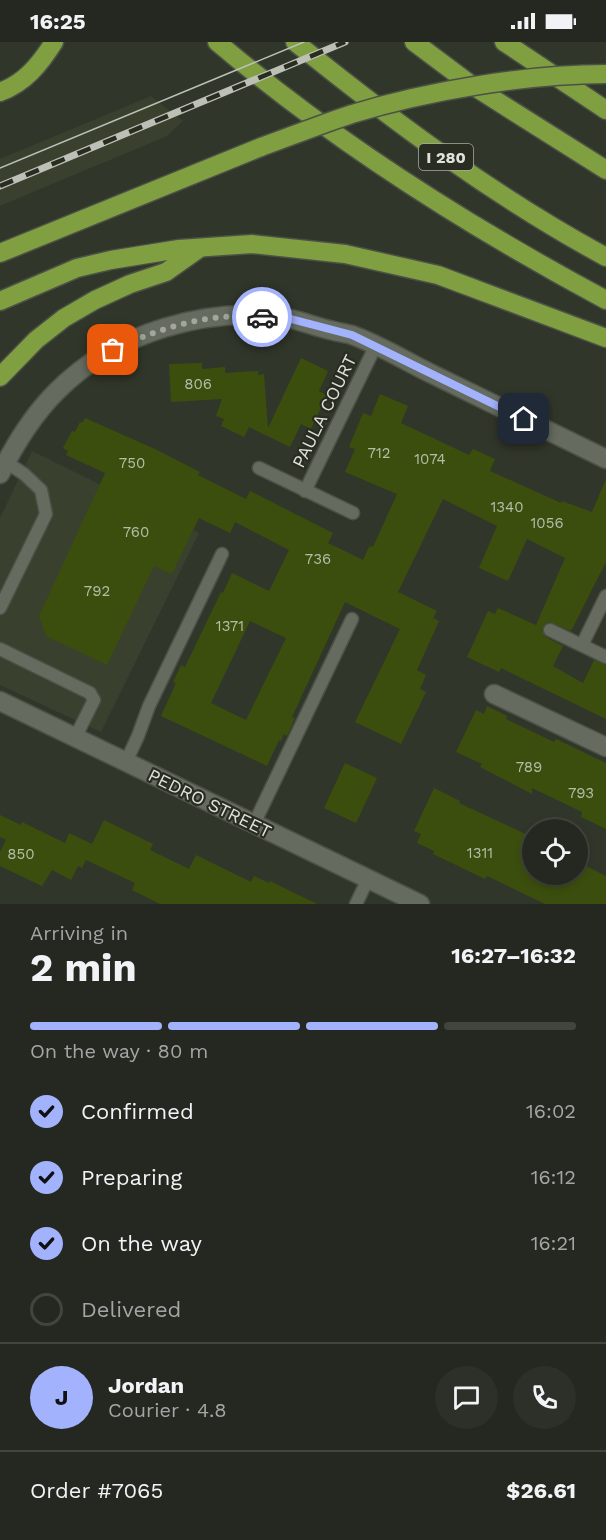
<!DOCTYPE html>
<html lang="en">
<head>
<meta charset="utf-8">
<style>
	body { margin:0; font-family:"Work Sans",sans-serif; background:#2d3029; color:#f1f3f6; height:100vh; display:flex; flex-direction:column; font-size:22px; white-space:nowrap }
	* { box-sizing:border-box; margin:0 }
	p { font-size:20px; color:#a3a6a5 }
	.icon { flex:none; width:33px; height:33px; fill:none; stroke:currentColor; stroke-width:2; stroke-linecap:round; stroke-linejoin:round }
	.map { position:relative; height:862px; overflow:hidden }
	.drawer { display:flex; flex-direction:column; background:#252820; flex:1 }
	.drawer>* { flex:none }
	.fabs { position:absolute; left:522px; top:777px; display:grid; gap:12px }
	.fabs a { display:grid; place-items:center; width:66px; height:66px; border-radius:50%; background:#252820; box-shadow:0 3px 9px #0003,0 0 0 2px #42443e; font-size:30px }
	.pin { position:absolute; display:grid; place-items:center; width:51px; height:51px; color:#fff; margin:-26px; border-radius:12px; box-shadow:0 3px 9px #0006 }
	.courier { position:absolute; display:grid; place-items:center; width:60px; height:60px; margin:-30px; border:4px solid #a3b2fd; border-radius:50%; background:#fff; color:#222; box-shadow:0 2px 8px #0007 }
	.head em { font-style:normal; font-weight:700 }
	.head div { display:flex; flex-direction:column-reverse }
	.head { display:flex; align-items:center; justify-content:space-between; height:102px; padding:0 30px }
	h1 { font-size:39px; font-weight:700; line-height:45px }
	.bar { display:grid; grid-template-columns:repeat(4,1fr); gap:9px 6px; align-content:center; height:72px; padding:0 30px }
	.bar i { height:8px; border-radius:4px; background:#42443e }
	.bar .on { background:#a3b2fd }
	.bar p { grid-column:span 4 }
	.line { display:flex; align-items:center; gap:15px; padding:0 30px; border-top:2px solid #42443e }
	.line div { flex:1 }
	.round { display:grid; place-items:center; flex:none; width:63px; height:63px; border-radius:32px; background:#2d3029 }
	ol { padding:0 30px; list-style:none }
	li { display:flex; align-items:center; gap:18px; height:66px }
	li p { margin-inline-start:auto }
	li .icon { padding:6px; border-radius:50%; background:#a3b2fd; color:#111; stroke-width:4 }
	li:last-child { color:#a3a6a5 }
	li i { width:33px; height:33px; border:3px solid #42443e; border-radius:50% }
	.status { display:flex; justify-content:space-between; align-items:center; height:42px; padding:0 30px; background:#252820; direction:ltr }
	.status svg { height:16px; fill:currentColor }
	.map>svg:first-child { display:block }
	.built { fill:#39402e }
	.building { fill:#3b4e0e; fill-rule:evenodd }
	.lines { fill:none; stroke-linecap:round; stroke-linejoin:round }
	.lane-casing { stroke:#4c5147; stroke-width:15 }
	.street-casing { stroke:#4c5147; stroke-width:21 }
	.secondary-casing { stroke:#4c5147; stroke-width:21 }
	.highway-casing { stroke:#4c5147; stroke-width:21 }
	.lane { stroke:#656b5e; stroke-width:12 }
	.street { stroke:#656b5e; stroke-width:18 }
	.secondary { stroke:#656b5e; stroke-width:18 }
	.highway { stroke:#7f9f40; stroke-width:18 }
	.tram { stroke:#bcc0b7; stroke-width:1.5 }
	.rail-casing { stroke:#bcc0b7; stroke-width:7 }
	.rail { stroke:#282c21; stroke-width:4.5; stroke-dasharray:14; stroke-linecap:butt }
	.highway-bridge-casing { stroke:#4c5147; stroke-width:21; stroke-linecap:butt }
	.highway-bridge { stroke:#7f9f40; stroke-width:18 }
	.done { stroke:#a2a69c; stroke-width:6; stroke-dasharray:0 10.8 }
	.route { stroke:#a3b2fd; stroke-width:8 }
	.labels { text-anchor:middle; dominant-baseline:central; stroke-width:4.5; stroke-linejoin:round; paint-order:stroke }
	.number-label { font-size:15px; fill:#b6bda7 }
	.shield { fill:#282c21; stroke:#a8aba2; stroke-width:1.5 }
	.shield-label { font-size:16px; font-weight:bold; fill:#dfe2da }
	.street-label { font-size:18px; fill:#dfe2da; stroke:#282c21 }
</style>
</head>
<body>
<div class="status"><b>16:25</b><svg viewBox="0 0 49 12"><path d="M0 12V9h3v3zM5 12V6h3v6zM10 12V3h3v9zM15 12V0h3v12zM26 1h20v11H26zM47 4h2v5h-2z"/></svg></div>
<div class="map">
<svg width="606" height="862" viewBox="0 0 606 862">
	<rect width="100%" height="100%" fill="#31362a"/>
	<g class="built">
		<polygon points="151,54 183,79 167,94 0,164 0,117"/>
		<polygon points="32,409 199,491 101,690 0,643 0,476"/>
	</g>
	<g class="building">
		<polygon points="301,316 328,329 319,349 327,353 311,387 301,382 290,405 249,385 244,395 221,384 224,377 216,374 222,357 171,360 169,322 202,321 202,327 225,325 225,331 258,329 258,333 264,332 268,386"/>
		<path d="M380 352 408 364 401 381 469 413 473 407 495 417 490 429 561 461 562 459 592 470 606 437V520L571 589 550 580 545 582 542 588 546 595 563 604 553 624 583 641 594 618 606 623V677L501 626 499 630 467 615 488 569 495 572 498 566 536 583 565 516 527 497 508 539 479 526 497 484 443 457 398 550 437 569 433 576 439 579 417 628 426 633 420 647 426 650 401 702 355 680 400 587 345 560 292 675 295 676 287 694 284 692 281 699 279 698 267 724 161 674 176 641 173 640 181 623 185 625 221 550 223 551 232 531 269 549 289 508 235 480 230 491 199 476 172 532 154 524 107 623 46 594 39 574 105 431 66 413 68 409 63 406 72 389 75 390 80 380 82 381 85 376 155 407 200 430 198 433 246 457 250 449 333 491 328 501 363 518 368 507 370 504 373 505 397 452 345 430 355 407 349 405 363 371 371 374ZM250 579 286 596 246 678 211 661Z"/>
		<polygon points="487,664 507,674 506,677 554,700 556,697 606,721 606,787 581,775 582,770 532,746 532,752 480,725 482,722 456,710 476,668 484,672"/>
		<polygon points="345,721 377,736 356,781 324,766"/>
		<polygon points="434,746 460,759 459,761 532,795 532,832 578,832 578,820 606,834 606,862 545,862 487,834 485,837 433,812 434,809 417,801 421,792 414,789"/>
		<polygon points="0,773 21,783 22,780 65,801 69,791 92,802 104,778 153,802 150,808 189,827 196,813 251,840 254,834 269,841 270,839 317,862 160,862 132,848 135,841 86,818 82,826 78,824 71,838 52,828 42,844 0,824 0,810 6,798 0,795"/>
	</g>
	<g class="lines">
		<defs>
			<g id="lane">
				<polyline points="259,426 353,471"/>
				<polyline points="305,449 375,305"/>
				<polyline points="0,566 46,472 41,448 24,432 6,420"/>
				<polyline points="550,588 606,615"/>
				<polyline points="582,603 606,554"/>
				<polyline points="0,607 90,651 94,658 75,696"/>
				<polyline points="126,720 138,694 149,664 222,512"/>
				<polyline points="254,782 352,577"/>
				<polyline points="356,862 368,837"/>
			</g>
			<g id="street">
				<path d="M0 432C15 402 32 374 56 350 114 291 209 262 291 277 304 280 317 285 330 288 337 290 345 291 352 293 380 303 407 320 434 333 491 361 549 389 606 417"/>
				<polyline points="494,652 606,705"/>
			</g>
			<polyline id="secondary" points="0,659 420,862"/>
			<g id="highway">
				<path d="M217 0C336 101 468 184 606 258"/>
				<path d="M295 0C393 79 495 155 606 215"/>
				<polyline points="414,0 470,42 606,128"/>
				<polyline points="504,0 606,68"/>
				<path d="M0 50C25 41 40 22 54 0"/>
				<polyline points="0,211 261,105"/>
				<polyline points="0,259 77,226 111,218 179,207 252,202 345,212 438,233 606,296"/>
				<polyline points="0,335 36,298 64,276 95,258 130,242 166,230 200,206"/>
			</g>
		</defs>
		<use href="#lane" class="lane-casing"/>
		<use href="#street" class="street-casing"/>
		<use href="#secondary" class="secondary-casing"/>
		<use href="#highway" class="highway-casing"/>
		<use href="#lane" class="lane"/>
		<use href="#street" class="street"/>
		<use href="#secondary" class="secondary"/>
		<use href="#highway" class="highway"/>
		<polyline class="tram" points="0,126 304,0"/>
		<defs>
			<polyline id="rail" points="0,144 345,0"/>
		</defs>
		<use href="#rail" class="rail-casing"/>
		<use href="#rail" class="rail"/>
		<defs>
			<path id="highway-bridge" d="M261 105C291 94 322 82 352 72 427 49 527 32 606 32"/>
		</defs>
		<use href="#highway-bridge" class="highway-bridge-casing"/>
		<use href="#highway-bridge" class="highway-bridge"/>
	</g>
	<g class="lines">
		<path class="done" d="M113 308C159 286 210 270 262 275"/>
		<polyline class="route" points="262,275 291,277 352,293 524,377"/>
	</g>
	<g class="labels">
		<g class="number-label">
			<text x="198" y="342">806</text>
			<text x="379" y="411">712</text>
			<text x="430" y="417">1074</text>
			<text x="132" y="421">750</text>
			<text x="507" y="465">1340</text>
			<text x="547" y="481">1056</text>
			<text x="136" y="490">760</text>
			<text x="318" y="517">736</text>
			<text x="97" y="549">792</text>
			<text x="230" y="584">1371</text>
			<text x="529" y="725">789</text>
			<text x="581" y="751">793</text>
			<text x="480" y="811">1311</text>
			<text x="21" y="812">850</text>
		</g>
		<rect class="shield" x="419" y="102" width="54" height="26" rx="4.5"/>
		<g class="shield-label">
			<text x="446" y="115">I 280</text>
		</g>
		<g class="street-label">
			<text transform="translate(324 369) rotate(-64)">PAULA COURT</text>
			<text transform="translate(210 761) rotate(26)">PEDRO STREET</text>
		</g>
	</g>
</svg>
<div class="fabs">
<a><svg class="icon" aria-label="locate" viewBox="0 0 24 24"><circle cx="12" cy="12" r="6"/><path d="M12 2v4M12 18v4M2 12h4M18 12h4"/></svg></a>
</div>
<div class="pin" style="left:113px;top:308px;background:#ea580c"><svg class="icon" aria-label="bag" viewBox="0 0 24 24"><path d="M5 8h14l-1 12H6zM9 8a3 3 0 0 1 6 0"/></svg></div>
<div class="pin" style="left:524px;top:377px;background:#1f2937"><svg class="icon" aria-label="home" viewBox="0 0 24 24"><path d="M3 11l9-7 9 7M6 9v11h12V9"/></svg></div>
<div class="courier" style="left:262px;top:275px"><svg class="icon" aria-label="car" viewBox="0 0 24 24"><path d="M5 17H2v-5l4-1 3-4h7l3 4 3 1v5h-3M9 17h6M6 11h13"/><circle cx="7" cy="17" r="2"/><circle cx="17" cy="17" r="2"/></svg></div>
</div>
<section class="drawer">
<div class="head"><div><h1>2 min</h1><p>Arriving in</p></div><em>16:27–16:32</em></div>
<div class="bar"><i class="on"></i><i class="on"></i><i class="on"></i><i></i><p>On the way · 80 m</p></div>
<ol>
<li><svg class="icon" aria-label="check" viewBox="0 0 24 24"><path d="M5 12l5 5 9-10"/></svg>Confirmed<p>16:02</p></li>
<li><svg class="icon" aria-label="check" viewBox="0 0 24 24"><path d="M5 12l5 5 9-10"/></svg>Preparing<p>16:12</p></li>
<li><svg class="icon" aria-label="check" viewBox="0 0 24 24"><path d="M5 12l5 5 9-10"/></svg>On the way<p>16:21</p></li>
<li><i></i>Delivered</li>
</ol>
<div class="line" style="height:108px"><b class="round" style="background:#a3b2fd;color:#111">J</b><div><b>Jordan</b><p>Courier · 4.8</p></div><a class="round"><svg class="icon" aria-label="chat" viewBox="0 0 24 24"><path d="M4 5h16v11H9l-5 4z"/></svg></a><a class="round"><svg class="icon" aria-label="phone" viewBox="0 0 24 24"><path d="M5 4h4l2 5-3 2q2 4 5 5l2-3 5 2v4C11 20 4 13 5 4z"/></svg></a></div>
<div class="line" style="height:78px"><div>Order #7065</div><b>$26.61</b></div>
</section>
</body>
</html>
